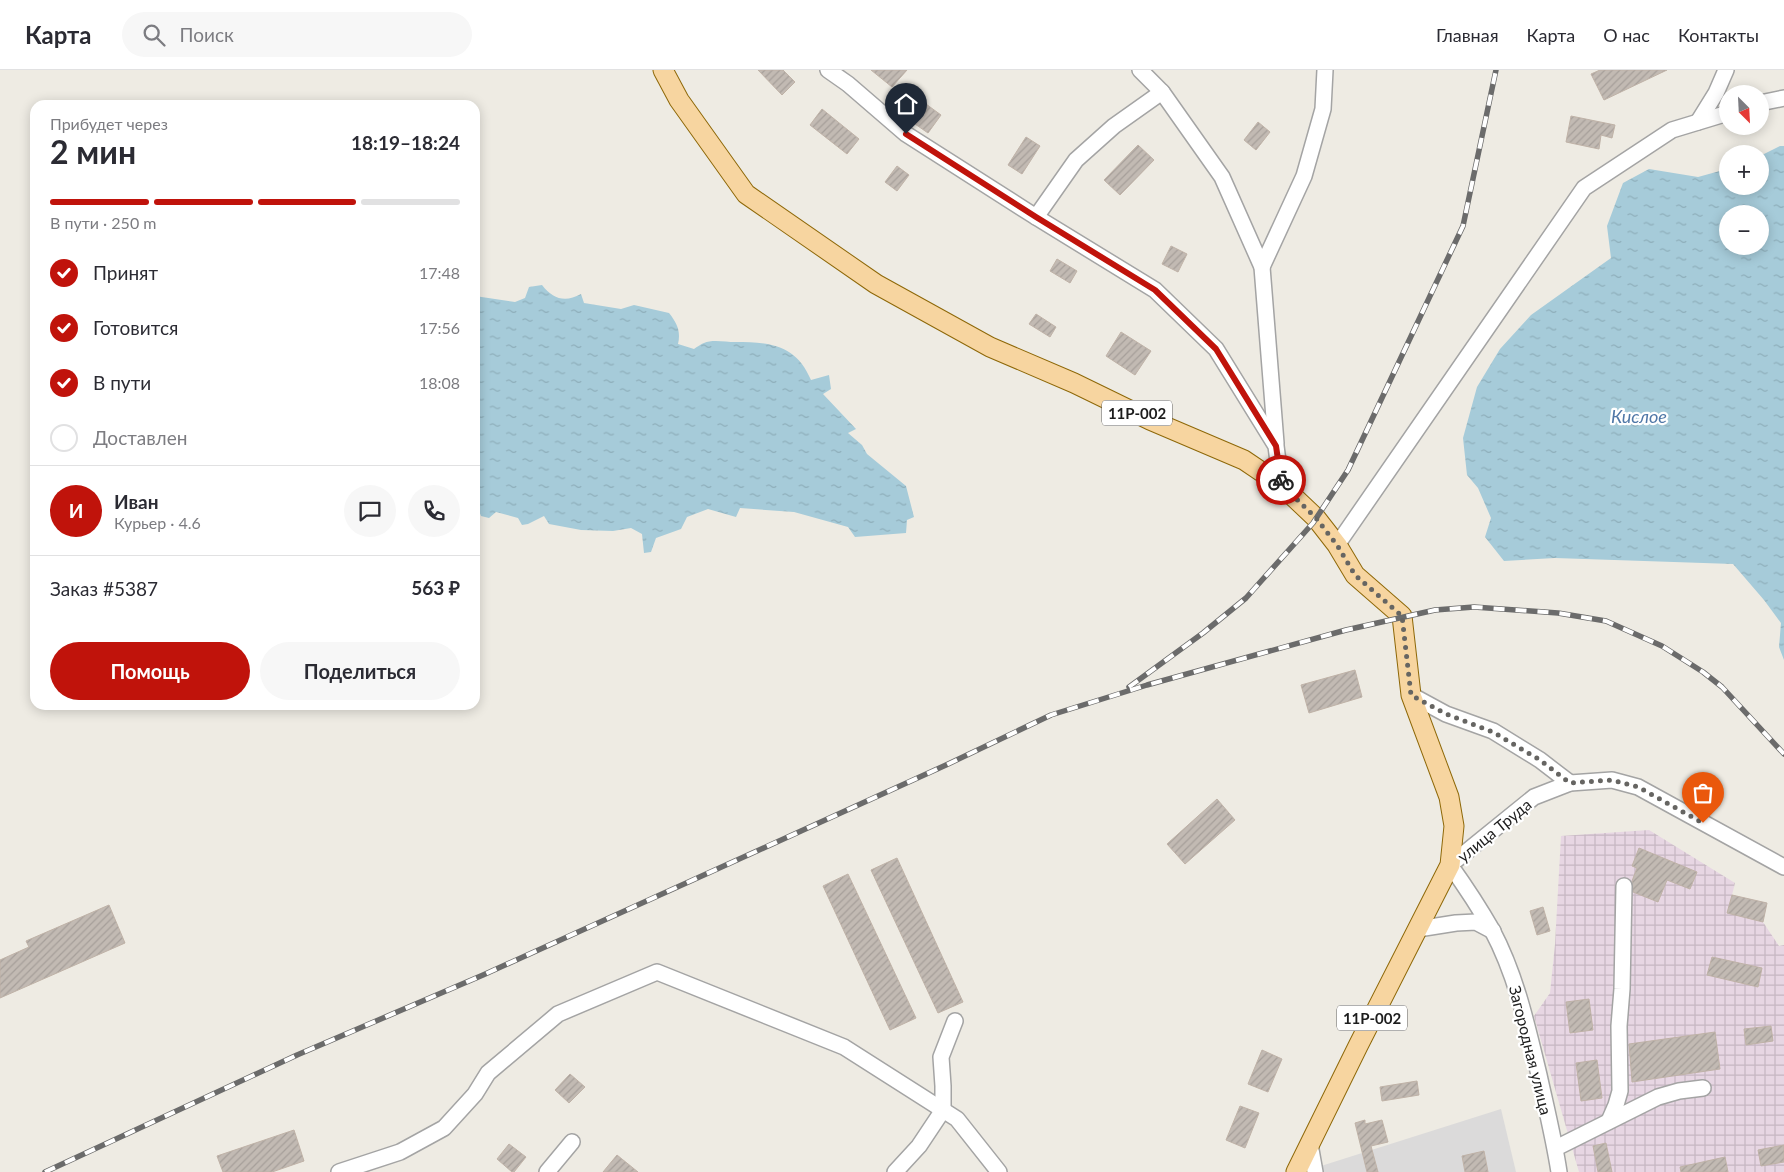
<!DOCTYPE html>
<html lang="ru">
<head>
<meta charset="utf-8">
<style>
	body { margin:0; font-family:Lato,sans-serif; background:#f7f7f7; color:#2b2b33; height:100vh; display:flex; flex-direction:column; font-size:19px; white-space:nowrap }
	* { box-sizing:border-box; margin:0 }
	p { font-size:16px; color:#7c7c81 }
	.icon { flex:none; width:28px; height:28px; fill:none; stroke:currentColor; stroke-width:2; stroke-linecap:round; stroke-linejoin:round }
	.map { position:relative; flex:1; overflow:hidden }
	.side { position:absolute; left:30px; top:30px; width:450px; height:610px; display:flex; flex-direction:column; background:#fff; border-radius:15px; box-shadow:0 2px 12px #0003 }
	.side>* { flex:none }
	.needle { width:32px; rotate:156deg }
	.buttons { position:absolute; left:1719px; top:15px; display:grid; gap:10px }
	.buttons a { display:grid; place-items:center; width:50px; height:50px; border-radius:50%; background:#fff; box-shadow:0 2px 12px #0003; font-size:25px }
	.pin { position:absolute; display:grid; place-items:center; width:42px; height:42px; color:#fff; margin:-51px -21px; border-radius:50% 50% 50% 0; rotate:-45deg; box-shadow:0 0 5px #0007 }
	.pin .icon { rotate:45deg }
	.courier { position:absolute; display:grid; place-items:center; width:50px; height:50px; margin:-25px; border:4px solid #c0130b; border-radius:50%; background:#fff; color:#222; box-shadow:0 1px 6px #0007 }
	.overview em { font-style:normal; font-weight:700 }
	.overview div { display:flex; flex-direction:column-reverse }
	.overview { display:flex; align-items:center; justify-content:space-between; height:85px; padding:0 20px }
	h1 { font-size:32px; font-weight:700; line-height:38px }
	.bar { display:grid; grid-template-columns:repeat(4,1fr); gap:8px 5px; align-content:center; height:60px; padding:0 20px }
	.bar i { height:6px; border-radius:4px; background:#e1e1e2 }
	.bar .on { background:#c0130b }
	.bar p { grid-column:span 4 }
	.line { display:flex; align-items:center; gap:12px; padding:0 20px; border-top:1px solid #e1e1e2 }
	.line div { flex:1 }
	.round { display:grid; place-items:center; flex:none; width:52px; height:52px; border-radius:26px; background:#f7f7f7 }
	ol { padding:0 20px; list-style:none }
	li { display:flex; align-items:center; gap:15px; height:55px }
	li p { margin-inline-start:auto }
	li .icon { padding:5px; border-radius:50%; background:#c0130b; color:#fff; stroke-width:4 }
	li:last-child { color:#7c7c81 }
	li i { width:28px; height:28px; border:2px solid #e1e1e2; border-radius:50% }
	.action { display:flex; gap:10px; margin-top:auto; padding:10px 20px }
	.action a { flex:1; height:58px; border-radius:30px; background:#c0130b; color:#fff; font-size:20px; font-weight:700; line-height:58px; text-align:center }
	.action a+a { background:#f7f7f7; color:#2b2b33 }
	header { display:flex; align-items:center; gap:30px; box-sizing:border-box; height:70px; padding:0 25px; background:#fff; border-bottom:1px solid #e1e1e2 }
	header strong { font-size:24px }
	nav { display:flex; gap:28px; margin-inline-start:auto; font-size:18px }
	.search { width:350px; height:45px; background:#f7f7f7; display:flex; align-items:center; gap:12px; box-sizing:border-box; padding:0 18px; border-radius:28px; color:#7c7c81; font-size:19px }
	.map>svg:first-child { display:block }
	.residential { fill:#dbdada }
	.industrial { fill:url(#industrial-grid) }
	.water { fill:url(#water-ripples); fill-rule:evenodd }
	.building { fill:url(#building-hatch); stroke:#bfb2a7 }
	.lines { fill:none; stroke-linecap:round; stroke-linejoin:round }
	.minor-casing { stroke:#a4a4a4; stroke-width:18 }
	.major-casing { stroke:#8e6808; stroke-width:21 }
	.minor { stroke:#fff; stroke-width:15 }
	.major { stroke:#f7d5a0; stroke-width:19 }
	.rail-casing { stroke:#6b6b6b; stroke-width:5.5 }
	.rail { stroke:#fff; stroke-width:4; stroke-dasharray:11; stroke-linecap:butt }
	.done { stroke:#666562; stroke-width:5; stroke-dasharray:0 9 }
	.route { stroke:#c0130b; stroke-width:6 }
	.labels { text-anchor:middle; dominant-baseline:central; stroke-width:4.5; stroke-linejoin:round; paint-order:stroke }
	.shield { fill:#fff; stroke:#616161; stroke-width:1 }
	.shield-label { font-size:15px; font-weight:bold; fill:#1d1d1d }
	.street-label { font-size:16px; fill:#1d1d1d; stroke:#fff }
	.water-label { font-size:18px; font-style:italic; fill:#4f77a7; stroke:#fff }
</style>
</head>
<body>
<header>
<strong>Карта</strong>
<div class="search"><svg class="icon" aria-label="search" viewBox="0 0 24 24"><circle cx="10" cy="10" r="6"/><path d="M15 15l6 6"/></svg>Поиск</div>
<nav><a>Главная</a><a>Карта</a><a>О нас</a><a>Контакты</a></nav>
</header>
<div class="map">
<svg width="1784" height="1102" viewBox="0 0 1784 1102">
	<defs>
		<pattern id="industrial-grid" width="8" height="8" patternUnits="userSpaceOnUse" patternTransform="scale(1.25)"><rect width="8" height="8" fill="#e7d6e3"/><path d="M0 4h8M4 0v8" fill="none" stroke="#c6b7c2"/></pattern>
		<pattern id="water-ripples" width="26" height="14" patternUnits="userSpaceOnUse" patternTransform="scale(1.25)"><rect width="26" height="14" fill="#a6cbd9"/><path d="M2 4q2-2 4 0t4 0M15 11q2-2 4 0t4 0" fill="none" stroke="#8eaeba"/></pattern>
		<pattern id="building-hatch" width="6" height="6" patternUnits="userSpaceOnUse" patternTransform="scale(1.25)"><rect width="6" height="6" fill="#c2bab3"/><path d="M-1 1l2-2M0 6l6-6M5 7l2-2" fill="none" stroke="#a69f9a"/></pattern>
	</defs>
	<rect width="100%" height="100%" fill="#eeebe3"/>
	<polygon class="residential" points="1501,1039 1516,1102 1322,1102 1321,1096"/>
	<polygon class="industrial" points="1649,760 1735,813 1732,825 1767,833 1763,852 1779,876 1784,875 1784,1102 1579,1102 1534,946 1550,923 1555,874 1561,766"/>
	<g class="water">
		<path d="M1780 76H1784V590L1779 577 1781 553 1764 530 1733 494 1555 488 1504 491 1485 467 1491 448 1478 418 1467 405 1463 368 1477 317 1500 279 1531 245 1611 188 1607 156 1623 113 1649 99 1698 107 1727 99 1728 116H1760V86ZM1728 144H1760V176H1728Z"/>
		<path d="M542 215C553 229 565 233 581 224L584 233 621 239 634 235 669 243C677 253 681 261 678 274L694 279C697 277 701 274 704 273 712 269 726 272 735 272 769 272 796 274 811 310L829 305 831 319 823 324 856 359 848 363 862 375 867 384 906 416 914 447 907 450 906 463 855 467 848 457 794 442 740 438 736 447 708 439 687 447 681 459 656 468 651 482 644 483 642 464 631 458 613 461 581 460 549 454 544 446 528 454 522 455 518 448 496 442 489 448 481 446 479 441 475 440V226L515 232 525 228 529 217Z"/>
	</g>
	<g class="building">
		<polygon points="758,0 783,0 795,12 782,25"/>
		<polygon points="871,0 907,0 892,17"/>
		<polygon points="1600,0 1667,0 1604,30 1591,4"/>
		<polygon points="915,26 941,45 928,63 902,45"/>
		<polygon points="822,39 859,69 847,84 810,55"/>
		<polygon points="1571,46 1615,55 1612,68 1601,65 1599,79 1566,72"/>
		<polygon points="1258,52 1270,62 1256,80 1244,70"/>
		<polygon points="1026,67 1040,76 1022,104 1008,95"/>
		<polygon points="1138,75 1154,90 1120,125 1104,110"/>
		<polygon points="897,96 909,105 897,121 885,112"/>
		<polygon points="1171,176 1187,184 1178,202 1162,194"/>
		<polygon points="1057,189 1077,201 1070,213 1050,201"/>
		<polygon points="1036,244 1056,257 1050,267 1029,254"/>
		<polygon points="1121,262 1151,281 1135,305 1106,286"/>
		<polygon points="1355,600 1362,627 1309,643 1301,615"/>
		<polygon points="1217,729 1235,750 1185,794 1167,774"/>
		<polygon points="1639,778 1697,802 1690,819 1667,810 1658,832 1633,822 1632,811 1637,798 1632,796"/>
		<polygon points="897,788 963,932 938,943 871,800"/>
		<polygon points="848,804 916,948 890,960 823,816"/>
		<polygon points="1732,825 1767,833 1763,852 1727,843"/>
		<polygon points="109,835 125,873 0,928 0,890 29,877 26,871"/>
		<polygon points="1543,837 1550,861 1537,865 1530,841"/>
		<polygon points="1712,887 1762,898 1758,917 1707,905"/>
		<polygon points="1589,929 1593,960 1570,963 1566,932"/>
		<polygon points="1771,956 1773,971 1746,975 1744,959"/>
		<polygon points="1715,962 1720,999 1632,1012 1629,974"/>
		<polygon points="1262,980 1282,989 1268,1022 1248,1014"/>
		<polygon points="1597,990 1602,1028 1581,1031 1576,993"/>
		<polygon points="570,1004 585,1017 569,1033 555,1020"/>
		<polygon points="1417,1011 1419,1025 1382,1031 1380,1017"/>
		<polygon points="1240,1036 1259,1043 1245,1078 1226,1070"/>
		<polygon points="1365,1050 1365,1054 1382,1050 1388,1072 1371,1076 1378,1102 1367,1102 1355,1053"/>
		<polygon points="294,1060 304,1091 272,1102 223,1102 217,1086"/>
		<polygon points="1606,1073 1612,1102 1598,1102 1593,1076"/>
		<polygon points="509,1074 526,1087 514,1102 512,1102 497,1089"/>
		<polygon points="1784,1075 1784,1092 1761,1096 1758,1080"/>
		<polygon points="1484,1081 1488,1102 1465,1102 1462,1086"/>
		<polygon points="617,1085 638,1102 603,1102"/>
		<polygon points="1725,1087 1728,1102 1681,1102 1680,1097"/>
	</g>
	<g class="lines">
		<defs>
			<g id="minor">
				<polyline points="828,0 848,14 906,64 1036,147 1155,220 1216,279 1276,376 1281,415"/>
				<polyline points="1140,0 1162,22"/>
				<polyline points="1760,33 1784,28"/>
				<polyline points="1698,52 1716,23 1726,0"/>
				<polyline points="1036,147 1076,90 1114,56 1162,22 1222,107 1262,197 1276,373"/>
				<polyline points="1262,197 1304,106 1323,39 1325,0"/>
				<polyline points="1337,475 1584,118 1672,60 1728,43"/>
				<polyline points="1411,625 1446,644 1493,661 1540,690 1570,713"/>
				<polyline points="1418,859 1456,853 1476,852 1493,861"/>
				<polyline points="1609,1051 1616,1035 1620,1021 1619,956 1622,919 1624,816"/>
				<polyline points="1310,1074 1315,1102"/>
				<polyline points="1556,1078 1658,1027 1679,1021 1703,1018"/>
				<polyline points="339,1102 400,1082 444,1058 475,1024 488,1003 558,944 657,902 844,977 957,1049 999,1102"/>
				<polyline points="547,1102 572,1072"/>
				<polyline points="895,1102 919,1076 943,1040 943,1016 941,987 955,951"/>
				<path d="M1559 1102C1554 1069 1546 1037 1539 1005 1527 955 1516 905 1492 860 1479 837 1465 816 1450 795L1534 727 1570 713 1612 710 1638 717 1784 797"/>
			</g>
			<polyline id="major" points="663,0 679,30 746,124 876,214 990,277 1074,313 1150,350 1244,390 1281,415 1316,448 1337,475 1355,505 1402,546 1411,625 1449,727 1454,756 1450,795 1358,976 1296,1102"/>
		</defs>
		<use href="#minor" class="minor-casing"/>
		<use href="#major" class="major-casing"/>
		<use href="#minor" class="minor"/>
		<use href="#major" class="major"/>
		<defs>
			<g id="rail">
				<polyline points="1129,617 1203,563 1246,528 1313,453 1348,400 1463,156 1496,0"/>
				<polyline points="45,1102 297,985 483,905 801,761 946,695 1051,645 1147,615 1346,560 1435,540 1474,537 1558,543 1606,551 1662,576 1703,602 1722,617 1784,684"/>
			</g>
		</defs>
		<use href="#rail" class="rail-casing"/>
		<use href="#rail" class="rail"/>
	</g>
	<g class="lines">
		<polyline class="done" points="1281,410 1281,414 1316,448 1337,475 1355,505 1402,546 1411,625 1446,644 1493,662 1540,690 1570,713 1612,710 1638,717 1703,753"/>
		<polyline class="route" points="906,64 1036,147 1155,220 1216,279 1276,376 1281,410"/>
	</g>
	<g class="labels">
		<g class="shield">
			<rect x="1102" y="330.5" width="70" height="25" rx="4"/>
			<rect x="1337" y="935.5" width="70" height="25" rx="4"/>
		</g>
		<g class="shield-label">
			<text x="1137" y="343">11Р-002</text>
			<text x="1372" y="948">11Р-002</text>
		</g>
		<g class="street-label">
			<text transform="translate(1494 760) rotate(-39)">улица Труда</text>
			<text transform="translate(1531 980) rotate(76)">Загородная улица</text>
		</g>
		<g class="water-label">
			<text x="1639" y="346">Кислое</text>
		</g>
	</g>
</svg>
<div class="buttons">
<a><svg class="needle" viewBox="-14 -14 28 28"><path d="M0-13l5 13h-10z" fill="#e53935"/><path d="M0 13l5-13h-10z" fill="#7c7c81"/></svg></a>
<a>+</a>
<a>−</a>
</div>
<div class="pin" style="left:1703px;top:753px;background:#ea580c"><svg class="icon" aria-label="bag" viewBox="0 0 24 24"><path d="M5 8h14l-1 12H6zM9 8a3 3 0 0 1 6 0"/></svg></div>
<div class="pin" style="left:906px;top:64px;background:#1f2937"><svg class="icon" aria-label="home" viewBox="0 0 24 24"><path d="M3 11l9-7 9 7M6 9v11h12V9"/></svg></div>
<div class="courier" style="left:1281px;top:410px"><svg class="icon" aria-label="bike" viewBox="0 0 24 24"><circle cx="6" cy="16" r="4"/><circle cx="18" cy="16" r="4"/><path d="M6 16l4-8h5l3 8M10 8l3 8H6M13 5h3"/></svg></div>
<section class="side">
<div class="overview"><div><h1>2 мин</h1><p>Прибудет через</p></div><em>18:19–18:24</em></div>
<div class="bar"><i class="on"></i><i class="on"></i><i class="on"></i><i></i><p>В пути · 250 m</p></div>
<ol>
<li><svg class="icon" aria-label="check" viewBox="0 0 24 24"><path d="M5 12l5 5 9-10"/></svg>Принят<p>17:48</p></li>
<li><svg class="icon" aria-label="check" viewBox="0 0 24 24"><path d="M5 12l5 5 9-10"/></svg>Готовится<p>17:56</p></li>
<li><svg class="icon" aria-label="check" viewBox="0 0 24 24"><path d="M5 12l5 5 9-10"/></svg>В пути<p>18:08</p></li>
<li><i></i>Доставлен</li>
</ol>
<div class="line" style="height:90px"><b class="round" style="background:#c0130b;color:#fff">И</b><div><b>Иван</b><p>Курьер · 4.6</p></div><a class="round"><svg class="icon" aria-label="chat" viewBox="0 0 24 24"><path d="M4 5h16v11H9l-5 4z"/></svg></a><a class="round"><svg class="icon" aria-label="phone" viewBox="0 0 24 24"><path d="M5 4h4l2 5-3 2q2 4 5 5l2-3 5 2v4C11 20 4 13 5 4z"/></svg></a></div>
<div class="line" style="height:65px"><div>Заказ #5387</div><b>563 ₽</b></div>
<div class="action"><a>Помощь</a><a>Поделиться</a></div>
</section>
</div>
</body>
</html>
